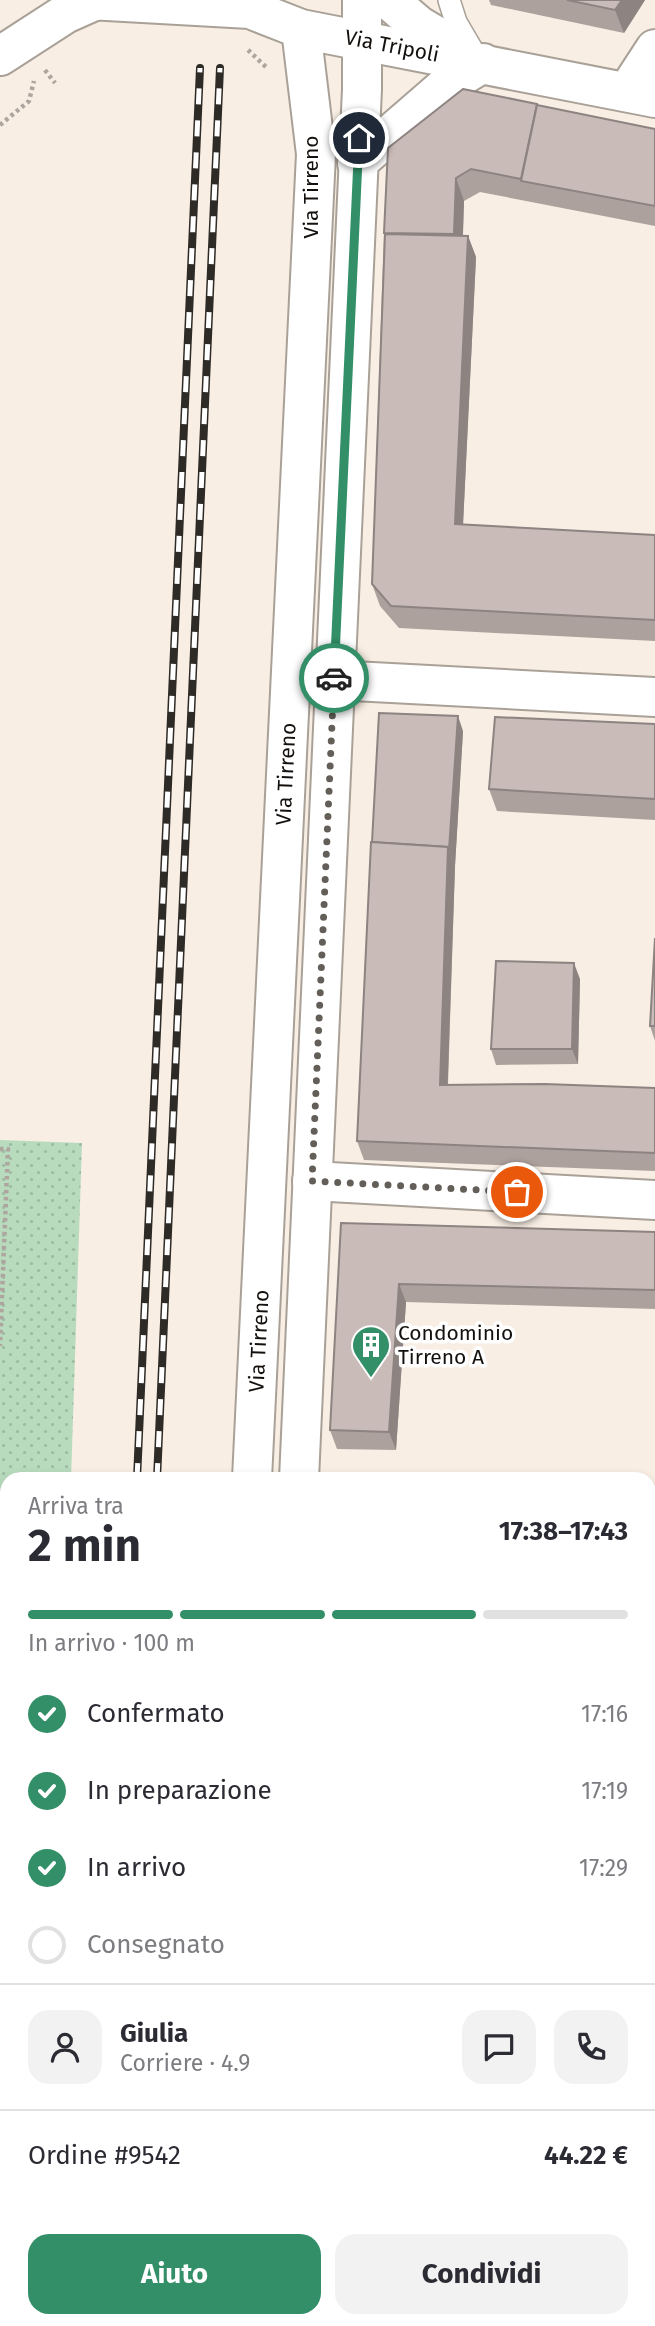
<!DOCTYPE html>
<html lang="it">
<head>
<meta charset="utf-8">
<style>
	body { margin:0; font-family:"Fira Sans",sans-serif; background:#f2f2f3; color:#2b2b33; height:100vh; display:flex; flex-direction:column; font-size:26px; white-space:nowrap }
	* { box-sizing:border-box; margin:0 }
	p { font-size:23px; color:#7c7c81 }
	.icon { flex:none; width:38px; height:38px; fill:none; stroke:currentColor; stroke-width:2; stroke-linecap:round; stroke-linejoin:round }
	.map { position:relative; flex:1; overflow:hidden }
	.side { position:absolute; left:0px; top:1472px; width:656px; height:856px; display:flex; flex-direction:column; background:#fff; border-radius:21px 21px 0 0; box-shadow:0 4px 10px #0003 }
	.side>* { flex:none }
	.pin { position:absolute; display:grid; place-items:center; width:60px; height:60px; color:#fff; margin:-30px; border:4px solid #fff; border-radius:50%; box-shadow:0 2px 7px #0007 }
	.courier { position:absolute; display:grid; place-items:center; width:70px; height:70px; margin:-35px; border:5px solid #328f67; border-radius:50%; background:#fff; color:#222; box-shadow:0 2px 9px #0007 }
	.headline em { font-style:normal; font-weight:700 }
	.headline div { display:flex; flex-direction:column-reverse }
	.headline { display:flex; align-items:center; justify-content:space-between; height:119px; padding:0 28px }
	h1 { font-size:46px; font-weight:700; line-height:52px }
	.bar { display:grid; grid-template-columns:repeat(4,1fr); gap:10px 7px; align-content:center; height:84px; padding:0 28px }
	.bar i { height:9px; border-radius:5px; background:#e1e1e2 }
	.bar .active { background:#328f67 }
	.bar p { grid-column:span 4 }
	.line { display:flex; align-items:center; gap:18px; padding:0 28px; border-top:2px solid #e1e1e2 }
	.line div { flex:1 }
	.round { display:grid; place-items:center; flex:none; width:74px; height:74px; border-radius:21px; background:#f2f2f3 }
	ol { padding:0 28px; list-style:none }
	li { display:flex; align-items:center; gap:21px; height:77px }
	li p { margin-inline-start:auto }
	li .icon { padding:7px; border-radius:50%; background:#328f67; color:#fff; stroke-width:4 }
	li:last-child { color:#7c7c81 }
	li i { width:38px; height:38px; border:4px solid #e1e1e2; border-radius:50% }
	.action { display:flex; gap:14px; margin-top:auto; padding:14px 28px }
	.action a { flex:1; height:80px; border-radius:21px; background:#328f67; color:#fff; font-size:28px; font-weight:700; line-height:80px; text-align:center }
	.action a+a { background:#f2f2f3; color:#2b2b33 }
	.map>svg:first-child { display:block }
	.green { fill:url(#green-dots) }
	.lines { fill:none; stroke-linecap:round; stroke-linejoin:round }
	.lane-casing { stroke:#a9a197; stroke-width:24 }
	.street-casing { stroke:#a9a197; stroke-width:42 }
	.secondary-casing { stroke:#a9a197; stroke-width:42 }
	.path { stroke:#ada59e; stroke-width:4.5; stroke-dasharray:3.5 3.5; stroke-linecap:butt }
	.lane { stroke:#fff; stroke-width:21 }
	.street { stroke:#fff; stroke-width:38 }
	.secondary { stroke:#fff; stroke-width:38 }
	.rail-casing { stroke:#2e2b27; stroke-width:8 }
	.rail { stroke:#fff; stroke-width:5; stroke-dasharray:16; stroke-linecap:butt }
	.wall { fill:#ada19d }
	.shaded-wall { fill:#8d8380 }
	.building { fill:#c9bbb7; stroke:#8d8380; stroke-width:2 }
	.done { stroke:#635e58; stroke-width:7; stroke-dasharray:0 12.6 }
	.route { stroke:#328f67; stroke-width:9 }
	.labels { text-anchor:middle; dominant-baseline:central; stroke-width:7; stroke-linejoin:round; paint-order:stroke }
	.street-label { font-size:21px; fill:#13100d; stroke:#fff }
	.poi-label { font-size:21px; fill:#13100d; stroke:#fff; text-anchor:start }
</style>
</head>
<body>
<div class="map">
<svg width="655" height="2326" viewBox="0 0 655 2326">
	<defs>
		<pattern id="green-dots" width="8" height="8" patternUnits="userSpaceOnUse" patternTransform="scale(1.75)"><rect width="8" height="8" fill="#b8dbbe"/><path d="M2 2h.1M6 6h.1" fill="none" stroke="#9dbba2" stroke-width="1.8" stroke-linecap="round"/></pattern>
	</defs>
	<rect width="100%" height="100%" fill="#f8eee4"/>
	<polygon class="green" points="0,1140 82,1143 71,1479 7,1479 7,2320 43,2321 43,2326 0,2326"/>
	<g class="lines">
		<defs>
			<polyline id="lane" points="449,0 456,22 473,51"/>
			<g id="street">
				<polyline points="627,92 655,49"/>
				<polyline points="357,163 447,85 483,63"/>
				<polyline points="334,680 655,697"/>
				<polyline points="312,1181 655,1200"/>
				<polyline points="649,1747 655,1748"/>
				<polyline points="649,2207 655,2207"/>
			</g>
			<g id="secondary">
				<polyline points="89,0 250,9 301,29 655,98"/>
				<polyline points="389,0 418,25 460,50"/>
				<polyline points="0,56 65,14 92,2"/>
				<polyline points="252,1479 316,154 301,29"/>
				<polyline points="299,1479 362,89 362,0"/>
				<polyline points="211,2326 211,2320"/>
				<polyline points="261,2326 261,2320"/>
			</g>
		</defs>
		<use href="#lane" class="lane-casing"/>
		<use href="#street" class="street-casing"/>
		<use href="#secondary" class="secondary-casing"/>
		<g class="path">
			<polyline points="248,50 267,68"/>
			<polyline points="45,70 55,83"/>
			<polyline points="0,125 29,101 34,81"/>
			<polyline points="0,1149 8,1149 0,1346"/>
			<polyline points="649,1625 655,1634"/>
		</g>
		<use href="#lane" class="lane"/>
		<use href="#street" class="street"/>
		<use href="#secondary" class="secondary"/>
		<defs>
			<g id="rail">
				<polyline points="137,1479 200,68"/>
				<polyline points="157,1479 220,68"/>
				<polyline points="98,2326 99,2320"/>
				<polyline points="119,2326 119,2320"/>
			</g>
		</defs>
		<use href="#rail" class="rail-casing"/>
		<use href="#rail" class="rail"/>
	</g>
	<g class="wall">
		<polygon points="489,0 645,0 624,33 491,5"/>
		<polygon points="537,104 537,105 655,129 655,226 480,192 464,201 463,236 468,236 476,257 463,524 655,535 655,641 399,628 380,606 372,584 384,233"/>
		<polygon points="655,724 655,820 497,811 489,789"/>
		<polygon points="463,731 455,866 448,1085 655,1088 655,1171 364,1160 357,1141 372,842"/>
		<polygon points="655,938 655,1041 650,1026"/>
		<polygon points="580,979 578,1064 496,1065 491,1049"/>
		<polygon points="341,1223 655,1232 655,1309 406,1302 396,1450 337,1449 330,1430"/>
		<polygon points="649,1638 655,1639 655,1721 649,1720"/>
		<polygon points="649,1785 655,1786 655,1876 649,1875"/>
		<rect x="649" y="2094" width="6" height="86"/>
	</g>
	<g class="shaded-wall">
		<polygon points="622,0 645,0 624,33 615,10"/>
		<polygon points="456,178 464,201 462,258 454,234"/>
		<polygon points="468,236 476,257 462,546 455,524"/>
		<polygon points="458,716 463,731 455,866 449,850"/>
		<polygon points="448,847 455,866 447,1103 440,1085"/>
		<polygon points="574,963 580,979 578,1064 572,1049"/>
		<polygon points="399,1284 406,1302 396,1450 389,1432"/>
	</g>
	<g class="building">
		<polygon points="567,0 622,0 615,10"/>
		<polygon points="463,89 537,104 521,179 471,169 456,178 454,234 384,233 388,148"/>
		<polygon points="537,105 655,129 655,206 521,181"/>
		<polygon points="385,234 468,236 455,524 655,535 655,620 391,606 372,584"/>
		<polygon points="379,713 458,716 449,850 448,847 372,842"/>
		<polygon points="495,717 655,724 655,799 489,789"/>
		<polygon points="371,842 448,847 440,1085 545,1084 655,1088 655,1153 357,1141"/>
		<polygon points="655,938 655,1026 650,1026"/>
		<polygon points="496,961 574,963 572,1049 491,1049"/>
		<polygon points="341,1223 655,1232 655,1290 399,1284 389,1432 330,1430"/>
		<polygon points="649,1638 655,1639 655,1700 649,1699"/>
		<polygon points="649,1785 655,1786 655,1861 649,1860"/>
		<rect x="649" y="2094" width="6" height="70"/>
	</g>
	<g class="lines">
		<polyline class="done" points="334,678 312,1181 517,1192"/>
		<polyline class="route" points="334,678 359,138"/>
	</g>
	<defs>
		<symbol id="building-pin" viewBox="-11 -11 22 30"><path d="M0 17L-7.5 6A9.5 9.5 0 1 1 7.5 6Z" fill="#328f67" stroke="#fff"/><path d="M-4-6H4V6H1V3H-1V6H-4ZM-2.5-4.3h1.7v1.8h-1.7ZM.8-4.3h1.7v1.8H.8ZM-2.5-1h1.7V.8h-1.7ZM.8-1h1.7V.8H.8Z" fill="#fff"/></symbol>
	</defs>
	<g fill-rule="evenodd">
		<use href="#building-pin" x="349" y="1323" width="44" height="60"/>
	</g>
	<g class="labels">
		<g class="street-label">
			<text transform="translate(392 46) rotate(11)">Via Tripoli</text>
			<text transform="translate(311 187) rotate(-90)">Via Tirreno</text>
			<text transform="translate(286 774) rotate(-87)">Via Tirreno</text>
			<text transform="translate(259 1341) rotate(-87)">Via Tirreno</text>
		</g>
		<g class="poi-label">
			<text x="398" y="1333">Condominio<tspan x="398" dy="24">Tirreno A</tspan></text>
		</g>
	</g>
</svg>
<div class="pin" style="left:517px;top:1192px;background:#ea580c"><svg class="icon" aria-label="bag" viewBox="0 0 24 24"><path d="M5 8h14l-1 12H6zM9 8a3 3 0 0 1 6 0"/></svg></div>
<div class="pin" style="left:359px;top:138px;background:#1f2937"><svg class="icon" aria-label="home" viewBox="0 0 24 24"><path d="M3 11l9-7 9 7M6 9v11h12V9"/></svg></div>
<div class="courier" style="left:334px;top:678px"><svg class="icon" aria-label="car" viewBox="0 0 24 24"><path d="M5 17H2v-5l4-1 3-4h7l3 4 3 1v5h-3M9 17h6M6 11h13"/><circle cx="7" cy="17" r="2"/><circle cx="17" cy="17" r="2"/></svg></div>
<section class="side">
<div class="headline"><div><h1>2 min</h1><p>Arriva tra</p></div><em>17:38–17:43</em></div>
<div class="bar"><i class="active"></i><i class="active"></i><i class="active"></i><i></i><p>In arrivo · 100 m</p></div>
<ol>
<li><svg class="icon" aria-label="check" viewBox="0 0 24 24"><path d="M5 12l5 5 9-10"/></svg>Confermato<p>17:16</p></li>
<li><svg class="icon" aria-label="check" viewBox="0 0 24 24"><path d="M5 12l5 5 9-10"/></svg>In preparazione<p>17:19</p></li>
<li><svg class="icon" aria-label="check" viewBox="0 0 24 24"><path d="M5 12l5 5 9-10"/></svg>In arrivo<p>17:29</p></li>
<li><i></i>Consegnato</li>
</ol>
<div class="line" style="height:126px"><a class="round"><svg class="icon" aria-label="person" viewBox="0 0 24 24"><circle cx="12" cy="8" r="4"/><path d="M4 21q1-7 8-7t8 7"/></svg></a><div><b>Giulia</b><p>Corriere · 4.9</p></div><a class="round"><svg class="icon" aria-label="chat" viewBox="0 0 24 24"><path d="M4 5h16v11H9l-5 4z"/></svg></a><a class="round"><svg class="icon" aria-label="phone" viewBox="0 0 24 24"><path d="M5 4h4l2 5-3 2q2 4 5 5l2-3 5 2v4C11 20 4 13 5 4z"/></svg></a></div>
<div class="line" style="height:91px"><div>Ordine #9542</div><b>44.22 €</b></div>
<div class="action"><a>Aiuto</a><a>Condividi</a></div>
</section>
</div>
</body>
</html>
